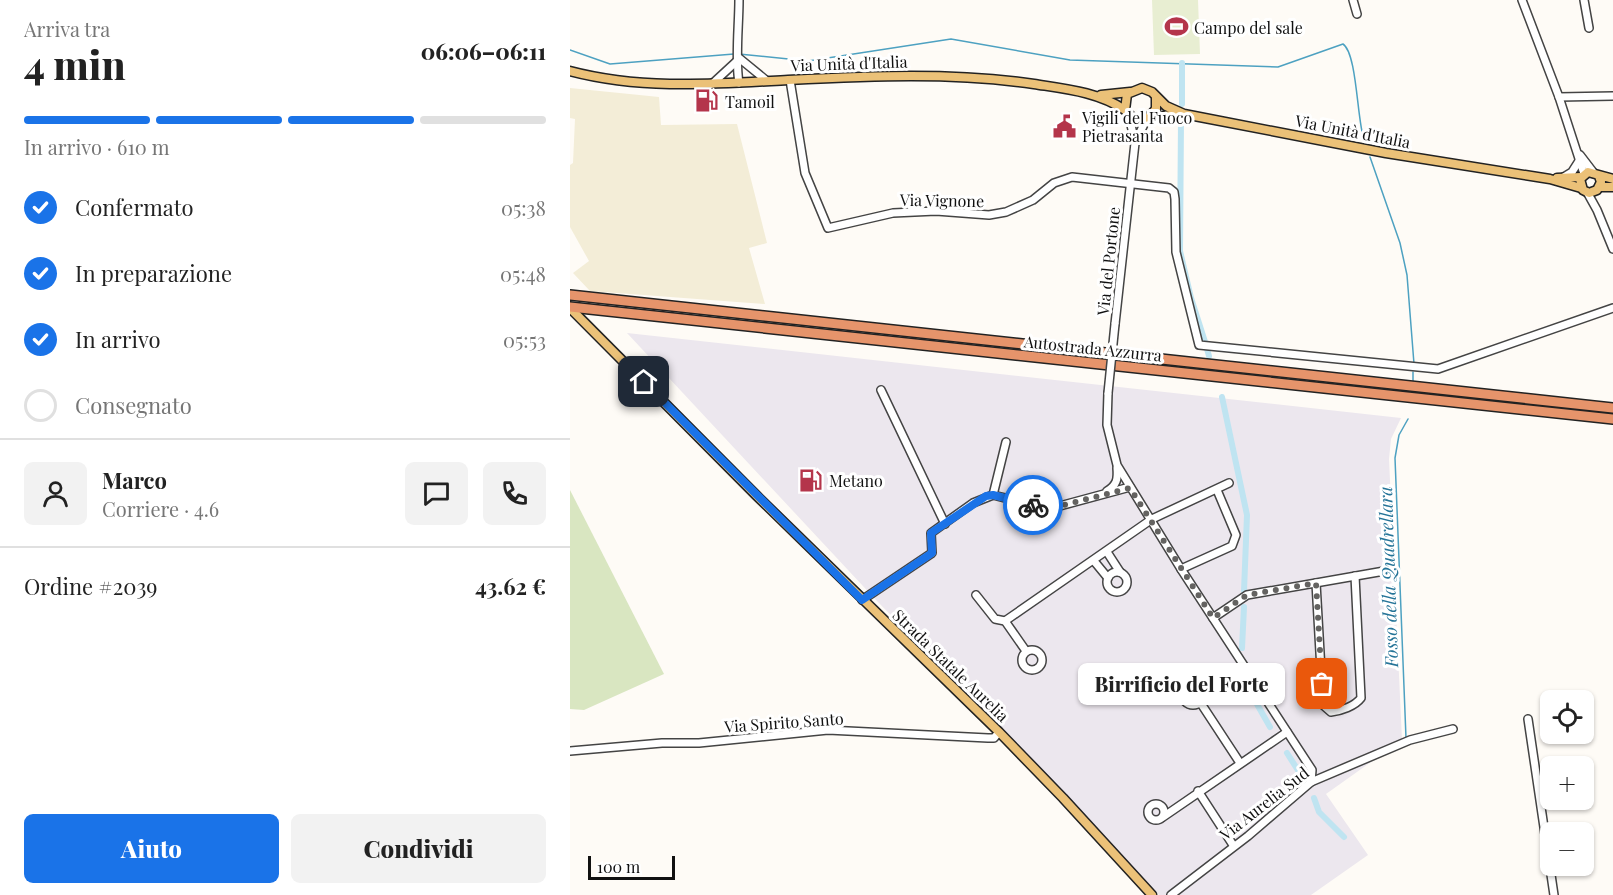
<!DOCTYPE html>
<html lang="it">
<head>
<meta charset="utf-8">
<style>
	body { margin:0; font-family:"Playfair Display",serif; background:#f2f2f2; color:#222; height:100vh; display:flex; flex-direction:column; font-size:22px; white-space:nowrap }
	* { box-sizing:border-box; margin:0 }
	p { font-size:20px; color:#767676 }
	.icon { flex:none; width:33px; height:33px; fill:none; stroke:currentColor; stroke-width:2; stroke-linecap:round; stroke-linejoin:round }
	.map { position:relative; flex:1; overflow:hidden }
	.sheet { display:flex; flex-direction:column; background:#fff; width:570px }
	.sheet>* { flex:none }
	.buttons { position:absolute; left:970px; top:690px; display:grid; gap:12px }
	.buttons a { display:grid; place-items:center; width:54px; height:54px; border-radius:9px; background:#fff; box-shadow:0 2px 4px #0004; font-size:30px }
	.scale { position:absolute; left:18px; bottom:15px; width:87px; box-sizing:border-box; padding-left:6px; border:3px solid #111; border-top:0; font-size:16px; line-height:21px; white-space:nowrap; color:#111; -webkit-text-stroke:4px #fff; paint-order:stroke }
	.pin { position:absolute; display:grid; place-items:center; width:51px; height:51px; color:#fff; margin:-26px; border-radius:12px; box-shadow:0 3px 9px #0006 }
	.courier { position:absolute; display:grid; place-items:center; width:60px; height:60px; margin:-30px; border:4px solid #1a73e8; border-radius:50%; background:#fff; color:#222; box-shadow:0 2px 8px #0007 }
	.bubble { position:absolute; height:42px; border-radius:9px; background:#fff; box-shadow:0 2px 4px #0004; font-size:20px; font-weight:800; line-height:42px; text-align:center }
	.overview em { font-style:normal; font-weight:800 }
	.overview div { display:flex; flex-direction:column-reverse }
	.overview { display:flex; align-items:center; justify-content:space-between; height:102px; padding:0 24px }
	h1 { font-size:39px; font-weight:800; line-height:45px }
	.bar { display:grid; grid-template-columns:repeat(4,1fr); gap:9px 6px; align-content:center; height:72px; padding:0 24px }
	.bar i { height:8px; border-radius:4px; background:#e0e0e0 }
	.bar .current { background:#1a73e8 }
	.bar p { grid-column:span 4 }
	.line { display:flex; align-items:center; gap:15px; padding:0 24px; border-top:2px solid #e0e0e0 }
	.line div { flex:1 }
	.round { display:grid; place-items:center; flex:none; width:63px; height:63px; border-radius:9px; background:#f2f2f2 }
	ol { padding:0 24px; list-style:none }
	li { display:flex; align-items:center; gap:18px; height:66px }
	li p { margin-inline-start:auto }
	li .icon { padding:6px; border-radius:50%; background:#1a73e8; color:#fff; stroke-width:4 }
	li:last-child { color:#767676 }
	li i { width:33px; height:33px; border:3px solid #e0e0e0; border-radius:50% }
	.cta { display:flex; gap:12px; margin-top:auto; padding:12px 24px }
	.cta a { flex:1; height:69px; border-radius:9px; background:#1a73e8; color:#fff; font-size:24px; font-weight:800; line-height:69px; text-align:center }
	.cta a+a { background:#f2f2f2; color:#222 }
	main { display:flex; flex:1; min-height:0 }
	.map>svg:first-child { display:block }
	.industrial { fill:#ece7ee }
	.farmland { fill:#f3edd7 }
	.green { fill:#d9e6c1 }
	.pitch { fill:#e8eed2 }
	.lines { fill:none; stroke-linecap:round; stroke-linejoin:round }
	.stream { stroke:#4da1c1; stroke-width:1.5 }
	.canal { stroke:#bfe4f1; stroke-width:6 }
	.minor-casing { stroke:#444; stroke-width:10 }
	.major-casing { stroke:#222; stroke-width:11 }
	.highway-casing { stroke:#222; stroke-width:12 }
	.minor { stroke:#fff; stroke-width:7 }
	.major { stroke:#ebc178; stroke-width:8 }
	.highway { stroke:#e6946b; stroke-width:9 }
	.minor-bridge-casing { stroke:#444; stroke-width:10; stroke-linecap:butt }
	.minor-bridge { stroke:#fff; stroke-width:7 }
	.done { stroke:#646361; stroke-width:6; stroke-dasharray:0 10.8 }
	.route { stroke:#1a73e8; stroke-width:8 }
	.labels { text-anchor:middle; dominant-baseline:central; stroke-width:6; stroke-linejoin:round; paint-order:stroke }
	.poi-label { font-size:16px; fill:#111; stroke:#fff; text-anchor:start }
	.street-label { font-size:16px; fill:#111; stroke:#fff }
	.water-label { font-size:18px; font-style:italic; fill:#257498; stroke:#fff }
</style>
</head>
<body>
<main>
<section class="sheet">
<div class="overview"><div><h1>4 min</h1><p>Arriva tra</p></div><em>06:06–06:11</em></div>
<div class="bar"><i class="current"></i><i class="current"></i><i class="current"></i><i></i><p>In arrivo · 610 m</p></div>
<ol>
<li><svg class="icon" aria-label="check" viewBox="0 0 24 24"><path d="M5 12l5 5 9-10"/></svg>Confermato<p>05:38</p></li>
<li><svg class="icon" aria-label="check" viewBox="0 0 24 24"><path d="M5 12l5 5 9-10"/></svg>In preparazione<p>05:48</p></li>
<li><svg class="icon" aria-label="check" viewBox="0 0 24 24"><path d="M5 12l5 5 9-10"/></svg>In arrivo<p>05:53</p></li>
<li><i></i>Consegnato</li>
</ol>
<div class="line" style="height:108px"><a class="round"><svg class="icon" aria-label="person" viewBox="0 0 24 24"><circle cx="12" cy="8" r="4"/><path d="M4 21q1-7 8-7t8 7"/></svg></a><div><b>Marco</b><p>Corriere · 4.6</p></div><a class="round"><svg class="icon" aria-label="chat" viewBox="0 0 24 24"><path d="M4 5h16v11H9l-5 4z"/></svg></a><a class="round"><svg class="icon" aria-label="phone" viewBox="0 0 24 24"><path d="M5 4h4l2 5-3 2q2 4 5 5l2-3 5 2v4C11 20 4 13 5 4z"/></svg></a></div>
<div class="line" style="height:78px"><div>Ordine #2039</div><b>43.62 €</b></div>
<div class="cta"><a>Aiuto</a><a>Condividi</a></div>
</section>
<div class="map">
<svg width="1043" height="895" viewBox="0 0 1043 895">
	<rect width="100%" height="100%" fill="#fefbf6"/>
	<polygon class="industrial" points="57,333 831,418 821,439 819,459 832,740 756,794 798,855 741,895 589,895 486,784 306,600"/>
	<polygon class="farmland" points="0,88 89,97 91,125 167,124 197,243 179,248 195,304 20,291 3,273 19,261 0,227 0,165 3,163 5,119 0,118"/>
	<polygon class="green" points="0,490 94,674 14,710 0,709"/>
	<polygon class="pitch" points="582,0 628,0 630,54 584,55"/>
	<g class="lines">
		<g class="stream">
			<polyline points="0,50 40,64 164,54"/>
			<path d="M169 54 238 61 381 39 500 60 708 67 773 44C787 53 787 120 794 140"/>
			<polyline points="800,157 830,243 837,275 844,364"/>
			<polyline points="843,381 843,372"/>
			<polyline points="836,738 825,458 829,435 838,419"/>
		</g>
		<g class="canal">
			<polyline points="612,104 612,63"/>
			<polyline points="611,120 610,251 621,298 635,342"/>
			<polyline points="637,349 639,356"/>
			<polyline points="652,397 677,515 674,591"/>
			<polyline points="672,648 674,607"/>
			<polyline points="671,676 700,727"/>
			<polyline points="717,753 731,775"/>
			<polyline points="744,798 749,812 774,837"/>
		</g>
		<defs>
			<g id="minor">
				<path d="M169 0C169 25 165 60 169 83"/>
				<polyline points="783,0 787,14"/>
				<polyline points="952,0 989,97 1014,174"/>
				<polyline points="1014,0 1019,28"/>
				<polyline points="169,58 197,81"/>
				<polyline points="220,80 235,173 258,228 323,213 366,211 419,215 436,212 463,200 484,183 502,177 599,188 604,192 605,199 606,252 629,345 868,369 1043,308"/>
				<polyline points="142,84 168,60"/>
				<polyline points="989,97 1043,96"/>
				<polyline points="559,116 565,143"/>
				<polyline points="1010,155 1023,172"/>
				<polyline points="992,178 1002,172 1009,161"/>
				<polyline points="1017,192 1027,210 1043,249"/>
				<polyline points="545,324 565,143 576,120"/>
				<polyline points="311,390 375,524"/>
				<polyline points="538,393 537,425 547,465 611,569 742,770 741,782"/>
				<polyline points="436,442 423,495 471,507 486,507 560,487"/>
				<path d="M537 491C547 485 548 479 547 468"/>
				<polyline points="537,552 550,572"/>
				<polyline points="524,561 538,578"/>
				<polyline points="611,569 662,546 666,535 647,490"/>
				<circle cx="547" cy="582" r="10"/>
				<path d="M746 583 753 705 761 712C771 711 785 706 791 698L785 576"/>
				<polyline points="406,595 425,619 435,621 456,651"/>
				<polyline points="292,600 362,553 361,533 403,503 423,495"/>
				<polyline points="643,618 677,595 820,570"/>
				<polyline points="435,621 582,519 659,483"/>
				<circle cx="462" cy="660" r="10"/>
				<circle cx="623" cy="694" r="11"/>
				<polyline points="630,702 670,763"/>
				<polyline points="958,719 984,895"/>
				<polyline points="0,751 92,743 129,743 258,730 418,738 424,738 429,732"/>
				<polyline points="628,791 663,845"/>
				<circle cx="586" cy="812" r="8"/>
				<polyline points="593,817 717,732"/>
				<polyline points="601,895 678,836 741,782 840,740 883,729"/>
			</g>
			<g id="major">
				<path d="M0 71C72 90 144 84 218 80 300 76 382 72 464 84 496 89 528 92 555 110"/>
				<polyline points="531,95 560,92"/>
				<polyline points="586,98 586,109 576,120 565,120 555,110 557,94 572,88 582,92 596,106 614,114 816,153 980,179 1011,188"/>
				<polyline points="580,118 608,114"/>
				<polyline points="1029,176 1031,182 1027,190 1019,193 1013,190 1010,179 1018,172 1043,179"/>
				<polyline points="987,178 1011,177"/>
				<polyline points="1030,187 1043,187"/>
				<polyline points="0,308 187,496 429,732 493,798 582,895"/>
			</g>
			<g id="highway">
				<polyline points="0,295 1043,408"/>
				<polyline points="0,307 1043,419"/>
			</g>
		</defs>
		<use href="#minor" class="minor-casing"/>
		<use href="#major" class="major-casing"/>
		<use href="#highway" class="highway-casing"/>
		<use href="#minor" class="minor"/>
		<use href="#major" class="major"/>
		<use href="#highway" class="highway"/>
		<defs>
			<polyline id="minor-bridge" points="538,393 545,324"/>
		</defs>
		<use href="#minor-bridge" class="minor-bridge-casing"/>
		<use href="#minor-bridge" class="minor-bridge"/>
	</g>
	<g class="lines">
		<polyline class="done" points="463,505 486,507 560,488 643,618 677,595 746,583 752,684"/>
		<polyline class="route" points="74,382 292,600 362,553 361,533 416,496 423,495 463,505"/>
	</g>
	<defs>
		<symbol id="stadium-bare" viewBox="-9 -9 18 18"><path d="M0-5a6.5 5 0 1 0 0 10a6.5 5 0 1 0 0-10ZM-3.5-1.8h7v3.6h-7Z" fill="#b4354b" stroke="#fff" stroke-width="2.5" paint-order="stroke"/></symbol>
		<symbol id="fuel-bare" viewBox="-9 -9 18 18"><path d="M-5.5-6h7V0h2V4h1.3V-2.5L3-4.5l.8-.8L6-3V5H2.5V1h-1V6h-7ZM-4.2-4.7v3.2H.2V-4.7Z" fill="#b4354b" stroke="#fff" stroke-width="2.5" paint-order="stroke"/></symbol>
		<symbol id="civic-bare" viewBox="-9 -9 18 18"><path d="M-.6-6.5H3V-4.5H.6V-3L4-1V1h2V6H-6V1h2V-1L-.6-3ZM-1.2 2.5V6h2.4V2.5Z" fill="#b4354b" stroke="#fff" stroke-width="2.5" paint-order="stroke"/></symbol>
	</defs>
	<g fill-rule="evenodd">
		<use href="#stadium-bare" x="590" y="10" width="33" height="33"/>
		<use href="#fuel-bare" x="120" y="84" width="33" height="33"/>
		<use href="#civic-bare" x="478" y="110" width="33" height="33"/>
		<use href="#fuel-bare" x="224" y="464" width="33" height="33"/>
	</g>
	<g class="labels">
		<g class="poi-label">
			<text x="624" y="27">Campo del sale</text>
			<text x="155" y="101">Tamoil</text>
			<text x="512" y="117">Vigili del Fuoco<tspan x="512" dy="18">Pietrasanta</tspan></text>
			<text x="259" y="480">Metano</text>
		</g>
		<g class="street-label">
			<text transform="translate(279 63) rotate(-2)">Via Unità d'Italia</text>
			<text transform="translate(783 131) rotate(11)">Via Unità d'Italia</text>
			<text transform="translate(372 200) rotate(1)">Via Vignone</text>
			<text transform="translate(538 261) rotate(-84)">Via del Portone</text>
			<text transform="translate(523 348) rotate(6)">Autostrada Azzurra</text>
			<text transform="translate(381 665) rotate(44)">Strada Statale Aurelia</text>
			<text transform="translate(214 722) rotate(-4)">Via Spirito Santo</text>
			<text transform="translate(694 803) rotate(-38)">Via Aurelia Sud</text>
		</g>
		<g class="water-label">
			<text transform="translate(818 577) rotate(-92)">Fosso della Quadrellara</text>
		</g>
	</g>
</svg>
<div class="buttons">
<a><svg class="icon" aria-label="locate" viewBox="0 0 24 24"><circle cx="12" cy="12" r="6"/><path d="M12 2v4M12 18v4M2 12h4M18 12h4"/></svg></a>
<a>+</a>
<a>−</a>
</div>
<div class="scale">100 m</div>
<div class="pin" style="left:752px;top:684px;background:#ea580c"><svg class="icon" aria-label="bag" viewBox="0 0 24 24"><path d="M5 8h14l-1 12H6zM9 8a3 3 0 0 1 6 0"/></svg></div>
<div class="pin" style="left:74px;top:382px;background:#1f2937"><svg class="icon" aria-label="home" viewBox="0 0 24 24"><path d="M3 11l9-7 9 7M6 9v11h12V9"/></svg></div>
<div class="courier" style="left:463px;top:505px"><svg class="icon" aria-label="bike" viewBox="0 0 24 24"><circle cx="6" cy="16" r="4"/><circle cx="18" cy="16" r="4"/><path d="M6 16l4-8h5l3 8M10 8l3 8H6M13 5h3"/></svg></div>
<div class="bubble" style="left:508px;top:663px;width:207px">Birrificio del Forte</div>
</div>
</main>
</body>
</html>
